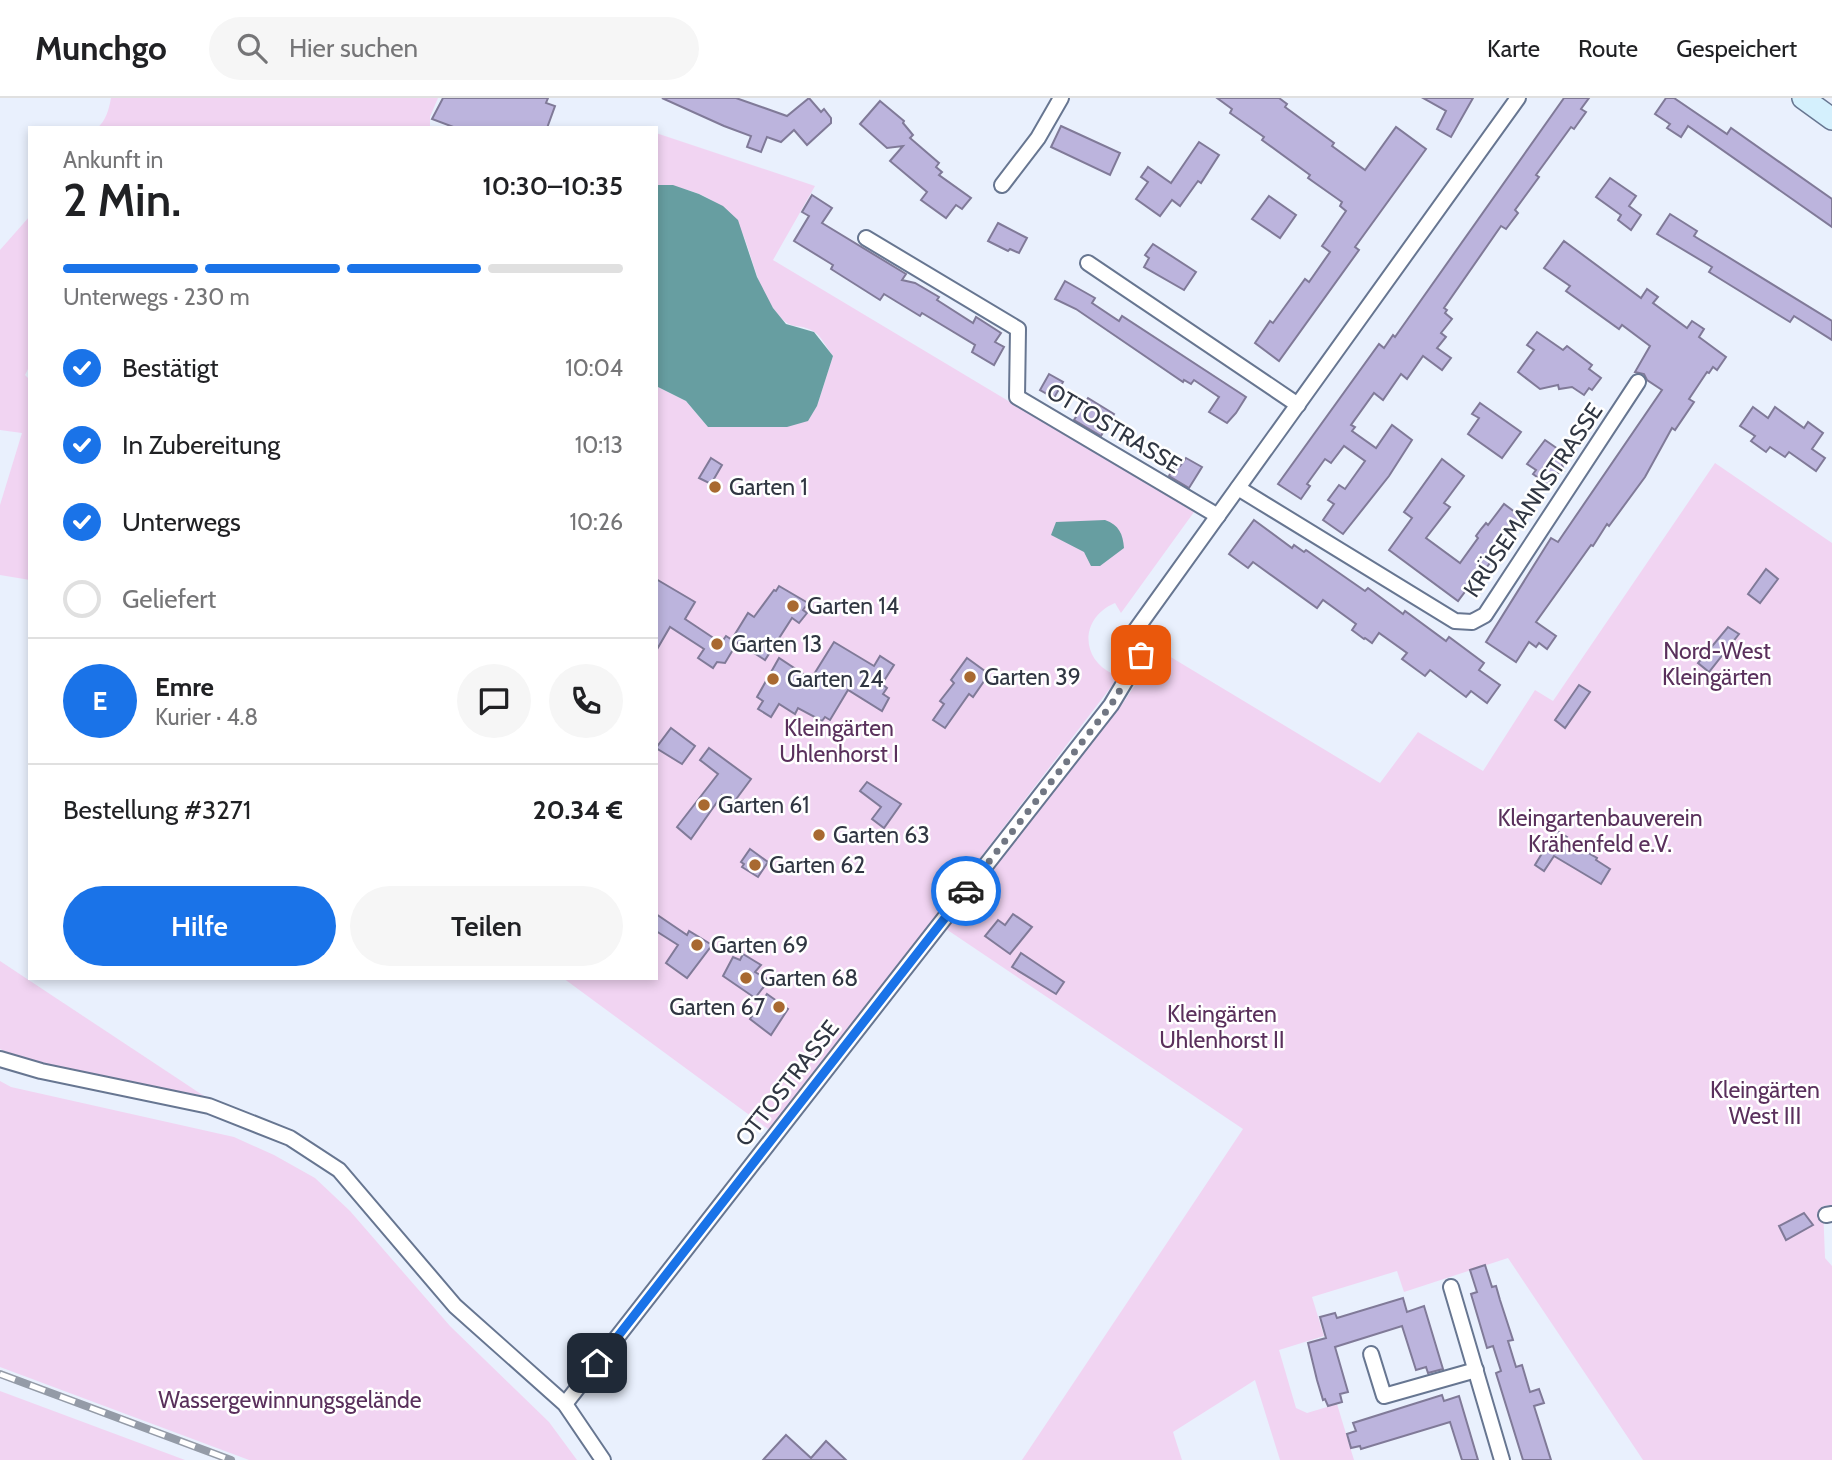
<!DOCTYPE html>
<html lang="de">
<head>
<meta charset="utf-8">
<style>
	body { margin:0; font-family:Cabin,sans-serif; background:#f6f6f6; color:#202124; height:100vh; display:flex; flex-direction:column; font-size:26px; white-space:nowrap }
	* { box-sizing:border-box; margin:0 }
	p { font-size:23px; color:#757577 }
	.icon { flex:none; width:38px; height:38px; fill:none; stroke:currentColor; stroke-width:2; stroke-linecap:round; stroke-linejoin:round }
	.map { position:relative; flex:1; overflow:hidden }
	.panel { position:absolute; left:28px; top:28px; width:630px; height:854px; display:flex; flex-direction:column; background:#fff; border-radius:0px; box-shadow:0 4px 10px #0003 }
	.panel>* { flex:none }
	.pin { position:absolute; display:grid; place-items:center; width:60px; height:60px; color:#fff; margin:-30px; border-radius:14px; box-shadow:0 4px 10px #0006 }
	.courier { position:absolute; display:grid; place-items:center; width:70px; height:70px; margin:-35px; border:5px solid #1a73e8; border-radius:50%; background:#fff; color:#222; box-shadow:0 2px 9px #0007 }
	.headline em { font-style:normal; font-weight:600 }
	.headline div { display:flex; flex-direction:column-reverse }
	.headline { display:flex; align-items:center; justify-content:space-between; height:119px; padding:0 35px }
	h1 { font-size:46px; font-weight:600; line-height:52px }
	.bar { display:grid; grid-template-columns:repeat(4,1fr); gap:10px 7px; align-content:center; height:84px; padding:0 35px }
	.bar i { height:9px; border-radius:5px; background:#e0e0e0 }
	.bar .selected { background:#1a73e8 }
	.bar p { grid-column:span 4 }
	.line { display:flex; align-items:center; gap:18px; padding:0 35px; border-top:2px solid #e0e0e0 }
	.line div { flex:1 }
	.round { display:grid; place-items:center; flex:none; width:74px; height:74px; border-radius:37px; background:#f6f6f6 }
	ol { padding:0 35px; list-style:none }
	li { display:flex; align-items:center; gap:21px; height:77px }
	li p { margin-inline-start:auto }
	li .icon { padding:7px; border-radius:50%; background:#1a73e8; color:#fff; stroke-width:4 }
	li:last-child { color:#757577 }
	li i { width:38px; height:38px; border:4px solid #e0e0e0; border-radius:50% }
	.cta { display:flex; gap:14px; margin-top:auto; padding:14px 35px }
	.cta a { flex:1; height:80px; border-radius:42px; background:#1a73e8; color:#fff; font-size:28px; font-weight:600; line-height:80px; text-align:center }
	.cta a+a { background:#f6f6f6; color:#202124 }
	header { display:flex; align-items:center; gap:42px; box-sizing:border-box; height:98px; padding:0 35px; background:#fff; border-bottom:2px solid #e0e0e0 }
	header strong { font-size:33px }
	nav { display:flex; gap:38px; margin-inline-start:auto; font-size:24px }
	.search { width:490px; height:63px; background:#f6f6f6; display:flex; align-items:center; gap:18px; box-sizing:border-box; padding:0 24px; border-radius:38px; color:#757577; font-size:26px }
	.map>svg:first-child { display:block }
	.green { fill:#f1d4f2 }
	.water { fill:#679ea1 }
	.building { fill:#bcb4dd; stroke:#807a98; stroke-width:2 }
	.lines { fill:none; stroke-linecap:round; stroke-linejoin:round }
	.street-casing { stroke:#677691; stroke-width:18 }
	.secondary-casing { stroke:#677691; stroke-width:24 }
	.street { stroke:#fff; stroke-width:14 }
	.secondary { stroke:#d4f0fd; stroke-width:21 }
	.rail-casing { stroke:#949ba7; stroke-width:8 }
	.rail { stroke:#fff; stroke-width:5; stroke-dasharray:16; stroke-linecap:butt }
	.done { stroke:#717783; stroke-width:7; stroke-dasharray:0 12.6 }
	.route { stroke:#1a73e8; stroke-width:9 }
	.poi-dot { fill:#a86931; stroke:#fff; stroke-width:2.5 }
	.labels { text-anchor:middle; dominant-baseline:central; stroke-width:5; stroke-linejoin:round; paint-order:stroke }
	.street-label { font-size:23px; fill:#303642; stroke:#fff }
	.poi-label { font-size:23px; fill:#303642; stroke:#fff; text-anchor:start }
	.park-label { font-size:23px; fill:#5a305c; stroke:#fff }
</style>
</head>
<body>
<header>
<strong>Munchgo</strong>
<div class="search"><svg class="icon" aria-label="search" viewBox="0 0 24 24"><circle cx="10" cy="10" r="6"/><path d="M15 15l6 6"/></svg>Hier suchen</div>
<nav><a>Karte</a><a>Route</a><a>Gespeichert</a></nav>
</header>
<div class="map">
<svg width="1832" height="1362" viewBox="0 0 1832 1362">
	<rect width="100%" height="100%" fill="#e9f0fd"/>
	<g class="green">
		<path d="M111 0H438L430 19V30H97C106 23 109 11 111 0Z"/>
		<path d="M656 35 815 88 773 162 1194 414 1121 515 1115 505C1081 519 1079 560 1113 576L1119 565 1124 568 1111 589 771 1033 563 880H656V288L686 303 708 329 808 322 817 308 833 258C827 251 821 237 813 233 794 223 793 235 776 214 758 192 754 165 744 139 731 104 691 88 656 87Z"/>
		<polygon points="30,118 30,267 25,277 30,282 30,482 0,477 0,407 22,335 0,332 0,152"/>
		<polygon points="1715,365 1832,445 1832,1107 1823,1108 1825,1160 1832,1168 1832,1362 1643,1362 1508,1160 1404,1194 1397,1173 1312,1199 1324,1238 1279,1252 1296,1310 1307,1315 1337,1306 1354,1362 1280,1362 1255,1282 1173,1334 1182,1362 1022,1362 1243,1031 946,831 1125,602 1159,552 1380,685 1418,634 1483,673 1535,592 1553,603"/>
		<polygon points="0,863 204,998 31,965 0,951"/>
		<polygon points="0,983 11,989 234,1039 274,1057 315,1080 350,1113 450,1228 549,1324 577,1362 249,1362 0,1269"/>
		<polygon points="0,1293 185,1362 0,1362"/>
	</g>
	<g class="water">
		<polygon points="656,87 673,87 699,96 723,108 738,122 757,179 773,210 786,226 814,234 833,258 817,308 808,323 787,329 708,329 686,303 656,288"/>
		<path d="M1105 422C1119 427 1123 436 1124 450L1100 468H1091L1084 454 1051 437 1056 424Z"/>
	</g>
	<g class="building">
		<polygon points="443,0 548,0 546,5 555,8 547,30 456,30 432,21"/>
		<polygon points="662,0 736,0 787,18 809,0 821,14 824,11 831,20 831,25 807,47 794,32 781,44 767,39 761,54 747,49 751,38 724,28"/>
		<polygon points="1217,0 1279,0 1287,6 1285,9 1334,45 1332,48 1365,72 1396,29 1426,51 1355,149 1359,152 1279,263 1255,245 1270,223 1273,225 1305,181 1309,184 1330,154 1322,148 1346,113 1340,108 1342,104 1308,80 1310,77 1262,42 1264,39 1230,15 1232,11"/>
		<polygon points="1423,0 1473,0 1451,39 1437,31 1446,13"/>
		<polygon points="1564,0 1589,0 1581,11 1586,14 1574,31 1571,29 1536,77 1539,79 1515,112 1518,115 1506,131 1501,128 1444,210 1447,212 1445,215 1452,221 1441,235 1446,239 1437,250 1451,260 1442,272 1423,258 1407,281 1401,276 1383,302 1374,295 1351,327 1355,329 1352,333 1376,350 1392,327 1412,342 1389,378 1343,436 1323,422 1334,406 1328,402 1339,387 1345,391 1365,363 1344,348 1331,365 1325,361 1307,386 1310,388 1301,401 1278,386 1379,246 1384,250 1393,237 1395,239"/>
		<polygon points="1666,0 1674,0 1727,36 1731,30 1832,101 1832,129 1688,28 1681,39 1667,30 1670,26 1655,16"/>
		<polygon points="880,3 904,23 903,25 913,37 910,40 939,65 936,69 942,74 939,77 971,100 962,111 956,107 946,120 921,102 927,94 890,63 903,48 887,50 860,26"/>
		<polygon points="1061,28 1120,55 1110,77 1051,49"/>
		<polygon points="1199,44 1219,57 1201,85 1198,83 1180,108 1172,102 1160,118 1136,101 1148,84 1141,79 1148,69 1171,85"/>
		<polygon points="1610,80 1636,98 1629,108 1641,117 1631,132 1618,122 1621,117 1596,99"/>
		<polygon points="812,97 832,110 822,125 906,176 902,182 915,185 939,199 937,202 973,225 976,219 1001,235 995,244 1004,249 994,267 972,254 975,247 922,215 920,218 884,196 880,202 831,171 833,167 794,143 809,118 802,114"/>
		<polygon points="1269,98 1296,117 1280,140 1252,121"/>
		<polygon points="1670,116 1697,133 1694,138 1832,223 1832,242 1794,218 1790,224 1709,174 1712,169 1657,136"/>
		<polygon points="998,125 1027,140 1019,155 1010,151 1008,153 988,143"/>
		<polygon points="1564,143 1641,200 1647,191 1658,199 1653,205 1687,230 1692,223 1704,231 1699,239 1726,259 1717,272 1713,269 1709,275 1707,274 1689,301 1694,304 1675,332 1672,330 1645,379 1609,428 1607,426 1593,448 1591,447 1536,524 1556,538 1547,551 1539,545 1536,549 1529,544 1516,564 1486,544 1551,440 1558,444 1662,292 1647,282 1644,276 1635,274 1650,248 1622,227 1619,231 1566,193 1570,188 1544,170"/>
		<polygon points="1153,146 1196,174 1184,192 1144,169 1149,160 1145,157"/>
		<polygon points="1065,183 1095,200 1092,205 1119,223 1122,218 1246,299 1236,315 1227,325 1209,314 1219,299 1194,282 1191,286 1184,282 1183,284 1076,211 1055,201"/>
		<polygon points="1537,234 1563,252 1567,248 1592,267 1589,271 1601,280 1592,292 1589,290 1584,297 1572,289 1559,291 1558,287 1540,291 1518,274 1534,252 1527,247"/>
		<polygon points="1049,276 1063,284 1054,300 1040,292"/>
		<polygon points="1088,300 1114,316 1101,338 1074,322"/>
		<polygon points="1480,305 1521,334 1502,360 1468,336 1479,320 1472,316"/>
		<polygon points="1753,309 1768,320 1775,309 1804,330 1808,324 1823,335 1812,351 1825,360 1816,373 1789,354 1785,359 1770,349 1766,354 1751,343 1755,338 1740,328"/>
		<polygon points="1545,342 1568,358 1562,366 1564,373 1555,376 1548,387 1533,376 1536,372 1527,366"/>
		<polygon points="711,360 722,367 711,386 699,380"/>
		<polygon points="1186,360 1202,369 1189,390 1169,378 1176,366 1180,368"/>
		<polygon points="1442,361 1464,378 1444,405 1450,409 1426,440 1460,465 1478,440 1476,438 1481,431 1486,425 1488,427 1504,406 1523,420 1484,473 1482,471 1458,503 1389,452 1412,420 1404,414"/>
		<polygon points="1254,422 1292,450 1294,447 1304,454 1306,452 1365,493 1368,490 1403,516 1405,513 1446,543 1449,539 1484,565 1479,572 1500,587 1487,605 1471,593 1466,599 1430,572 1425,578 1402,561 1407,555 1379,535 1372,545 1365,540 1364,541 1352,532 1356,526 1323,502 1317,510 1253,464 1248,470 1229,456"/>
		<polygon points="1766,471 1778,481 1760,505 1748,496"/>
		<polygon points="656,481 695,504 685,521 721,545 726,538 737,545 725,565 717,564 713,570 698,560 704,551 670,529 656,553"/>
		<polygon points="779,488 808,505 803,512 807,515 799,525 792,520 765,562 732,541 748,515 754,519 774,492 776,493"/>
		<polygon points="1728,529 1739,536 1709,574 1698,565"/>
		<polygon points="834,544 874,568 880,558 894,567 882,586 887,590 883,596 889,600 882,613 848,592 830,622 825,619 822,623 798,610 795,616 779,606 771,619 758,611 763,603 757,599 779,560 811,581"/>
		<polygon points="967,560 989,576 973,599 969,596 945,630 933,622 944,606 940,603 954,585 951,582"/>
		<polygon points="1579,587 1590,594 1565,630 1555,622"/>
		<polygon points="671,630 695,648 682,666 656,650"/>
		<polygon points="709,650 751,681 734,704 722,697 691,741 677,729 718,676 700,662"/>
		<polygon points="867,684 901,706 884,730 872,721 881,709 860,693"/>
		<polygon points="1556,732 1567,739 1565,742 1597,760 1596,762 1610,771 1601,786 1554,758 1544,773 1535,767"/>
		<polygon points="750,751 768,764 758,779 742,769 744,766 741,764"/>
		<polygon points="656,816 687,837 689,833 712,847 687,880 666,865 678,847 656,833"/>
		<polygon points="1013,816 1032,829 1010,856 985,838 998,822 1005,827"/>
		<polygon points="1021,855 1064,884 1056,896 1012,869"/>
		<polygon points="743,856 761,867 755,874 769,882 755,900 723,878 733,859 740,862"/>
		<polygon points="767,896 788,911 771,937 750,921"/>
		<polygon points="1804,1115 1813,1127 1786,1142 1779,1128"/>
		<polygon points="1485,1167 1492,1189 1496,1188 1500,1202 1513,1242 1508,1243 1516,1269 1522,1267 1530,1294 1539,1291 1544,1305 1534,1308 1551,1362 1523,1362 1496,1275 1501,1273 1493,1248 1487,1250 1471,1196 1477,1194 1470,1172"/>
		<polygon points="1403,1200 1407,1214 1424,1208 1443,1271 1428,1275 1426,1269 1416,1272 1402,1228 1335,1249 1348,1294 1340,1296 1342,1304 1328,1308 1325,1301 1323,1302 1317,1282 1308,1245 1326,1240 1320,1219 1335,1215 1337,1220"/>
		<polygon points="1442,1297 1444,1303 1459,1298 1478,1362 1462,1362 1450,1324 1361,1351 1360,1348 1351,1350 1347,1336 1356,1333 1353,1325"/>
		<polygon points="786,1337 811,1360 826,1343 846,1362 763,1362"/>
	</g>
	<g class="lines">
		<defs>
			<g id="street">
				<polyline points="1002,87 1038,40 1061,0"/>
				<polyline points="866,140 1018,231 1017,299 1218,418"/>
				<polyline points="1088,165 1298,307"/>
				<polyline points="1238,390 1455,523 1472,524 1485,517 1638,284"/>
				<polyline points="0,961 41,973 209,1008 290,1040 339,1072 455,1208 565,1306 603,1362"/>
				<polyline points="1826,1117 1832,1116"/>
				<polyline points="1451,1189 1502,1362"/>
				<polyline points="1371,1256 1384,1298 1476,1272"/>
				<polyline points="565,1306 1111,607 1141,557 1130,540 1518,0"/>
			</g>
			<polyline id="secondary" points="1803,0 1832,21"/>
		</defs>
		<use href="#street" class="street-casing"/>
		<use href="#secondary" class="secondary-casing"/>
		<use href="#street" class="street"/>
		<use href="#secondary" class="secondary"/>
		<defs>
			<polyline id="rail" points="0,1276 231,1362"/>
		</defs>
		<use href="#rail" class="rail-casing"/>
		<use href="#rail" class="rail"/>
	</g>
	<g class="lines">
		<polyline class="done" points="966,793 1111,607 1141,557"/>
		<polyline class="route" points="597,1265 966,793"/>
	</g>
	<g class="poi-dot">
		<circle cx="715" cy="389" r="7"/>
		<circle cx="793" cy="508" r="7"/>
		<circle cx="717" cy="546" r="7"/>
		<circle cx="970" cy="579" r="7"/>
		<circle cx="773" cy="581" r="7"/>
		<circle cx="704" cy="707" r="7"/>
		<circle cx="819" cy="737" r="7"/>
		<circle cx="755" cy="767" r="7"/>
		<circle cx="697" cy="847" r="7"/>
		<circle cx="746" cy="880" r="7"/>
		<circle cx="779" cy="909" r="7"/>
	</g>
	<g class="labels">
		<g class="street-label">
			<text transform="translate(1114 330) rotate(31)">OTTOSTRASSE</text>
			<text transform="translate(1533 402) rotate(-56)">KRÜSEMANNSTRASSE</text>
			<text transform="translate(787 985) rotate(-52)">OTTOSTRASSE</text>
		</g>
		<g class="poi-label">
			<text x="729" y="389">Garten 1</text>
			<text x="807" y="508">Garten 14</text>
			<text x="731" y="546">Garten 13</text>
			<text x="984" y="579">Garten 39</text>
			<text x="787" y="581">Garten 24</text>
			<text x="718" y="707">Garten 61</text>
			<text x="833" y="737">Garten 63</text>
			<text x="769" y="767">Garten 62</text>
			<text x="711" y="847">Garten 69</text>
			<text x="760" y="880">Garten 68</text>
			<text x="765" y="909" text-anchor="end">Garten 67</text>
		</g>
		<g class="park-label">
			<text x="1717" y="553">Nord-West<tspan x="1717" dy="26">Kleingärten</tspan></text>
			<text x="839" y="630">Kleingärten<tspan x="839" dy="26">Uhlenhorst I</tspan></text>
			<text x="1600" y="720">Kleingartenbauverein<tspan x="1600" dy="26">Krähenfeld e.V.</tspan></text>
			<text x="1222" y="916">Kleingärten<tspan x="1222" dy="26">Uhlenhorst II</tspan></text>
			<text x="1765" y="992">Kleingärten<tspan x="1765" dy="26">West III</tspan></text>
			<text x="290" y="1302">Wassergewinnungsgelände</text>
		</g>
	</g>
</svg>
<div class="pin" style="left:1141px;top:557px;background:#ea580c"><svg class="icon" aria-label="bag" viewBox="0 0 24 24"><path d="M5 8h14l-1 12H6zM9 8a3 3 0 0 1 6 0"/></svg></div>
<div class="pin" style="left:597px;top:1265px;background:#1f2937"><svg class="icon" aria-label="home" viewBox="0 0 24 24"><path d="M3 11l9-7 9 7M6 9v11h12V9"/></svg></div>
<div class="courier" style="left:966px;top:793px"><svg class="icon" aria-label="car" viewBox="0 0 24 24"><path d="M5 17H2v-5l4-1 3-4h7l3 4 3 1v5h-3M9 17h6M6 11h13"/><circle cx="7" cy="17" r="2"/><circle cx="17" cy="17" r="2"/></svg></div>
<section class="panel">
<div class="headline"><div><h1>2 Min.</h1><p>Ankunft in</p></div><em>10:30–10:35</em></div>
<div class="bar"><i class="selected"></i><i class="selected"></i><i class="selected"></i><i></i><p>Unterwegs · 230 m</p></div>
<ol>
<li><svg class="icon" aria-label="check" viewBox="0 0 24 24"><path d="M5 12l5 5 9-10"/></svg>Bestätigt<p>10:04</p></li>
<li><svg class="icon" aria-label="check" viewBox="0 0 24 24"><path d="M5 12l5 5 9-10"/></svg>In Zubereitung<p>10:13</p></li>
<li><svg class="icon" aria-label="check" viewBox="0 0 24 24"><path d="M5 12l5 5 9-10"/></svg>Unterwegs<p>10:26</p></li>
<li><i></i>Geliefert</li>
</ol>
<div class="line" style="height:126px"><b class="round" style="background:#1a73e8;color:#fff">E</b><div><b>Emre</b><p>Kurier · 4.8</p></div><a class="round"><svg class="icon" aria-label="chat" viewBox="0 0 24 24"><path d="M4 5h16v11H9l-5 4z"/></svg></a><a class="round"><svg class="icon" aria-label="phone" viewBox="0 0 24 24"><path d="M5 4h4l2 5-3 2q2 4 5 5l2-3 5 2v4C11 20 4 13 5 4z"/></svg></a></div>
<div class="line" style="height:91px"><div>Bestellung #3271</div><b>20.34 €</b></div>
<div class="cta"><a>Hilfe</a><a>Teilen</a></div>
</section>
</div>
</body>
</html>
